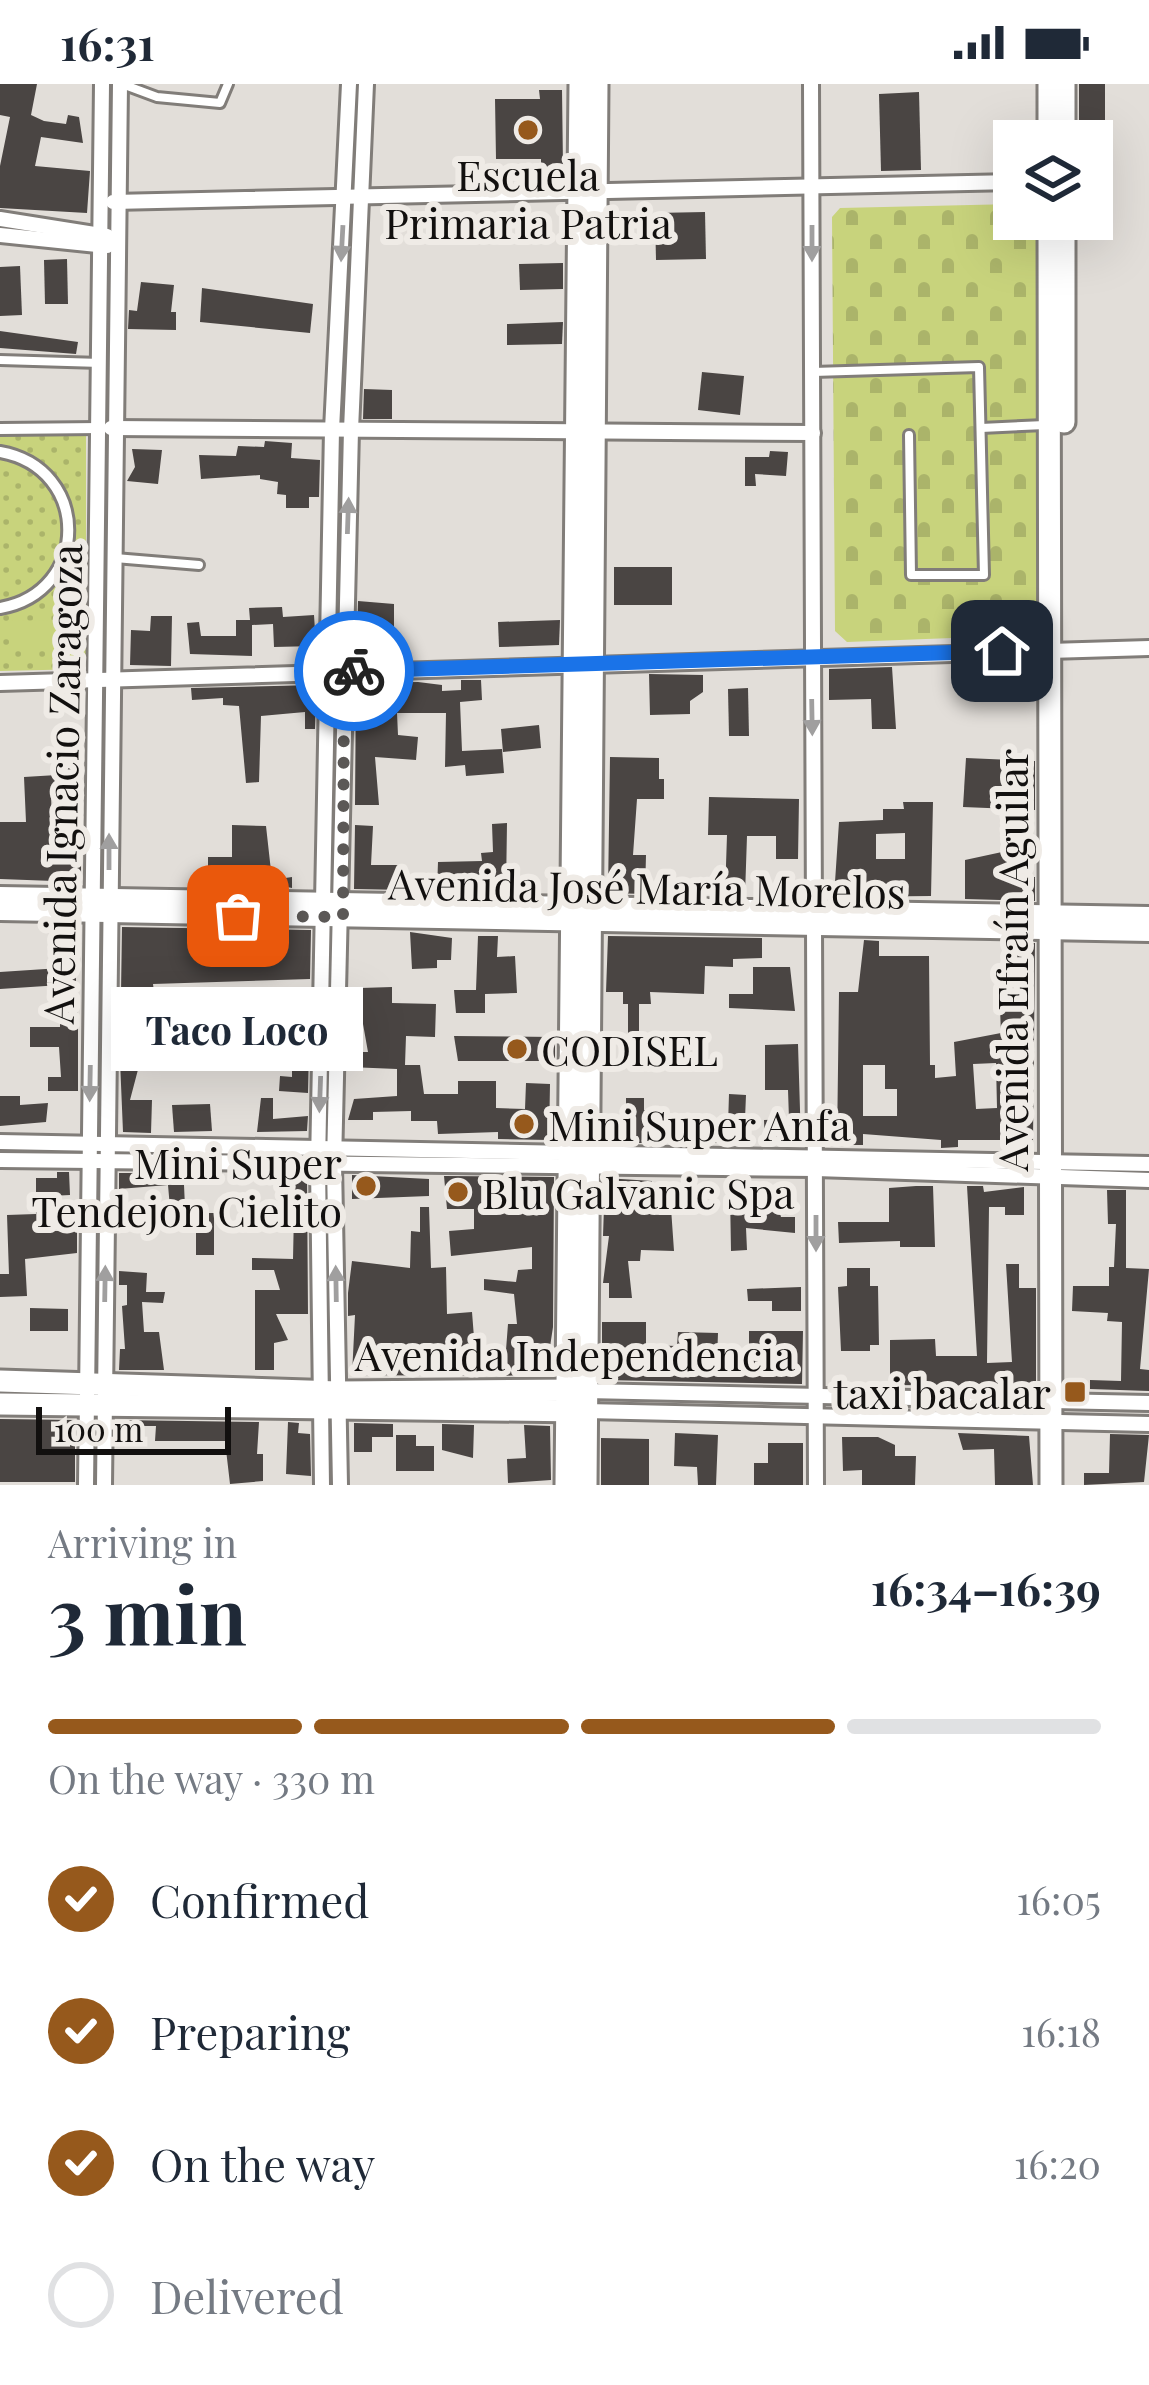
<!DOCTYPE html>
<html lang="en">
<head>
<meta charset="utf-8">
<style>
	body { margin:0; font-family:"Playfair Display",serif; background:#f2f2f3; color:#1f2937; height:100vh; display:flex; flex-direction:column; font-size:45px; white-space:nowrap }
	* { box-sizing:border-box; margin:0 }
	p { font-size:39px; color:#747a83 }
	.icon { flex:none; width:66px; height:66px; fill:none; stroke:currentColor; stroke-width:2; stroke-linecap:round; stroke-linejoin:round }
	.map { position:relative; height:1401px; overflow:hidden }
	.side { display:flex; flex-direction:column; background:#fff; flex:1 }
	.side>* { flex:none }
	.controls { position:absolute; left:993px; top:36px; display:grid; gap:24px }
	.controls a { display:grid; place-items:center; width:120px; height:120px; border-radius:0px; background:#fff; box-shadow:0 12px 48px #0002; font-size:60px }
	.scale { position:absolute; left:36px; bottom:30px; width:195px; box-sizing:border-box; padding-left:12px; border:6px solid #12100f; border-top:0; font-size:33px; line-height:42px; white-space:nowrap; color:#12100f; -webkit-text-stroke:9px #efebe6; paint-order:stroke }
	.pin { position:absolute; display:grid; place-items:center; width:102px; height:102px; color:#fff; margin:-51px; border-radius:24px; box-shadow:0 6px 18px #0006 }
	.courier { position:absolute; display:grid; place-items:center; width:120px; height:120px; margin:-60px; border:9px solid #1a73e8; border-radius:50%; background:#fff; color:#222; box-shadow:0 3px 15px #0007 }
	.bubble { position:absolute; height:84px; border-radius:0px; background:#fff; box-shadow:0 12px 48px #0002; font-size:39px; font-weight:700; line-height:84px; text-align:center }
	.summary em { font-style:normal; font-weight:700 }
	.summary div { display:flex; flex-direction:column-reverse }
	.summary { display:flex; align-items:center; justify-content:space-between; height:204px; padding:0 48px }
	h1 { font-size:78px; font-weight:700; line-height:90px }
	.bar { display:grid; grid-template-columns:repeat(4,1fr); gap:18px 12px; align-content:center; height:144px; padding:0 48px }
	.bar i { height:15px; border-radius:9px; background:#e0e1e3 }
	.bar .current { background:#96591c }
	.bar p { grid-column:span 4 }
	ol { padding:0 48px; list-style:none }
	li { display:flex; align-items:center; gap:36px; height:132px }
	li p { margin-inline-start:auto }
	li .icon { padding:12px; border-radius:50%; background:#96591c; color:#fff; stroke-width:4 }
	li:last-child { color:#747a83 }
	li i { width:66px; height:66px; border:6px solid #e0e1e3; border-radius:50% }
	.status { display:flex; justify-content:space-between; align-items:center; height:84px; padding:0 60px; background:#fff; direction:ltr }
	.status svg { height:33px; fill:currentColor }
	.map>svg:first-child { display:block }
	.cemetery { fill:url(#cemetery-stones) }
	.park { fill:url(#park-dots) }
	.pitch { fill:#c8d37c }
	.building { fill:#4a4543; fill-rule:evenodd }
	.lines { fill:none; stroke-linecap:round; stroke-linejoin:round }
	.service-casing { stroke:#817d79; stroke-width:14 }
	.pedestrian-casing { stroke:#817d79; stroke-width:16 }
	.minor-casing { stroke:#817d79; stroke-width:20 }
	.tertiary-casing { stroke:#817d79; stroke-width:24 }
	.secondary-casing { stroke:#817d79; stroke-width:27 }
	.service { stroke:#fff; stroke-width:8 }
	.pedestrian { stroke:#fff; stroke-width:10 }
	.minor { stroke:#fff; stroke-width:14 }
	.tertiary { stroke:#fff; stroke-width:18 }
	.secondary { stroke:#fff; stroke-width:21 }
	.oneway { fill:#a09f9f }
	.done { stroke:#5b5856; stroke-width:12; stroke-dasharray:0 21.6 }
	.route { stroke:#1a73e8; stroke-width:15 }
	.poi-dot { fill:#96591c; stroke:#efebe6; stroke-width:4.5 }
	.labels { text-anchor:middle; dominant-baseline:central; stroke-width:12; stroke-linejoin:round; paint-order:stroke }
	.poi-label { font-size:42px; fill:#12100f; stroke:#efebe6; text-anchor:start }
	.street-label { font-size:42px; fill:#12100f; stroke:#efebe6 }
</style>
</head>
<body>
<div class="status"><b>16:31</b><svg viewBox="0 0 49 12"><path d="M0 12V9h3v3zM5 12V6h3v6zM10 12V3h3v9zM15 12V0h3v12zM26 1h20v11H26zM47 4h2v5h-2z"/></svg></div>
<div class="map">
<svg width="1149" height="1401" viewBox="0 0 1149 1401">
	<defs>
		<pattern id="cemetery-stones" width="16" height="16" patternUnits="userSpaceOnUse" patternTransform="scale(3)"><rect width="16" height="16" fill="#c8d37c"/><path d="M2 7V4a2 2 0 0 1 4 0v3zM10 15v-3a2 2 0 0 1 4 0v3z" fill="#abb46a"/></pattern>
		<pattern id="park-dots" width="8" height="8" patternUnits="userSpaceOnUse" patternTransform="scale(3)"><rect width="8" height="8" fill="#c8d37c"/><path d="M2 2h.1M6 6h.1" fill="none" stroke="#abb46a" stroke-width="1.8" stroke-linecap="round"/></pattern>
	</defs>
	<rect width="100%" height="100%" fill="#e2ded9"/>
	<polygon class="cemetery" points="1014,120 1014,135 1042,135 1043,541 1032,551 847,558 835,547 832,133 840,124"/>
	<polygon class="park" points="86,337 86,585 0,587 0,340"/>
	<polygon class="pitch" points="65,536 66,566 10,566 10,537"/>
	<g class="building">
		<polygon points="0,0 37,0 31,31 44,37 66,40 68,31 79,33 83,59 41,53 35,82 90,87 87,129 0,124 0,82 10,33 0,31"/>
		<rect x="1079" y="0" width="26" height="36"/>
		<polygon points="539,6 562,6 563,83 541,84 541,75 496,75 495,15 540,15"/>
		<polygon points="919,8 921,86 881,87 879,10"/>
		<polygon points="705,128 706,175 656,176 655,129"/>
		<polygon points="67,175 68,220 45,220 44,176"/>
		<polygon points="563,179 563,205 520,206 519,180"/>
		<polygon points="20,182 22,231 0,232 0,183"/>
		<polygon points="141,198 174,201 171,228 176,228 176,246 128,245 129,226 137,227"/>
		<polygon points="202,204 313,220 310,249 200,238"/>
		<polygon points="563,238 562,260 507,261 507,240"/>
		<polygon points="0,247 78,258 76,270 0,264"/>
		<polygon points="702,288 744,292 740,331 698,326"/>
		<polygon points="364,305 392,306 392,335 363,335"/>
		<polygon points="265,357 292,359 291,374 320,376 319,413 309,413 309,424 286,424 286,411 277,410 278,398 260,395 260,391 201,395 199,371 236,372 238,362 264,363"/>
		<polygon points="132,365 162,366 158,400 127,397 135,383"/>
		<polygon points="770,367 788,368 786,392 755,390 756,402 745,402 745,373 769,373"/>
		<rect x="614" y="483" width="58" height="38"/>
		<polygon points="358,517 394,520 394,565 357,562"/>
		<polygon points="282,523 283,533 314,531 316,562 274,563 273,540 252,541 252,572 190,570 187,539 199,538 201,552 236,552 236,536 250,536 249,524"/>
		<polygon points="151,532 172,532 171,582 130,581 131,546 150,547"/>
		<polygon points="560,536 559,561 499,563 498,538"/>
		<polygon points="892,583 896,645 872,645 871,615 829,616 829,585"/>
		<polygon points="649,590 703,591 703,608 690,617 690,630 650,631"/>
		<polygon points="461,596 481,596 482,616 460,618 462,667 502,665 504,689 466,692 465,681 445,683 446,629 397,629 398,651 418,653 416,676 375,673 379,721 355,721 356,599 418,598 442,601 442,607 461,606"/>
		<polygon points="316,601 315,645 305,645 305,628 261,632 259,698 246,699 239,622 223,621 223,614 192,616 191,604"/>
		<polygon points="748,604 749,652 729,652 728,605"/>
		<polygon points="539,641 541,664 503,668 501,645"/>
		<polygon points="59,664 82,667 81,694 79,706 51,709 53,778 81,779 81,798 0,795 0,738 26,738 24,693 57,691"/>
		<polygon points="610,673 659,674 659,695 664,695 664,715 637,715 633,771 646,771 645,810 608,809"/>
		<polygon points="966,674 1035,677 1035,726 963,723"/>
		<polygon points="709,713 799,715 798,775 776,775 776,752 747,752 745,811 725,811 727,751 708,751"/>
		<path d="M903 718H933L931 812 834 813 839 738 883 736V725H904ZM905 749V775H876V750Z"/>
		<polygon points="507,739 506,806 437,806 438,778 482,777 481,769 493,768 492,740"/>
		<polygon points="232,741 266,742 272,796 292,793 292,804 254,796 208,800 208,773 232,773"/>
		<polygon points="355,741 373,742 371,781 405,781 405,806 354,805"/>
		<polygon points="1002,768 1017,768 1017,794 1035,793 1035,817 965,815 965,776"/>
		<polygon points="122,843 311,846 310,895 153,900 154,908 121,909"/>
		<polygon points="410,848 452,854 451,876 437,876 437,884 412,885"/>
		<polygon points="478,852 498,852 497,873 515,872 517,909 485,910 485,929 456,929 454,906 476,906"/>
		<polygon points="608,852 762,854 762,874 733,875 733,883 705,882 704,910 650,908 651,920 639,920 639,958 628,957 628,920 623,920 623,908 606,908"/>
		<path d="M864 856 879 857V872H929L930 981H935V994L956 992 954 958 1001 949 1000 925H1016V859H1035L1033 1056H958V1063L941 1064V1056L863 1050V1061H837L839 908H858ZM996 979 997 1024 976 1025 973 980ZM863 981H885V1005H897V1032H863Z"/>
		<polygon points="76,883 76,900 0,905 0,888"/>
		<polygon points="753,883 790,883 795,927 729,924 729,910 753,910"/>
		<polygon points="392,903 392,919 436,920 435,953 406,952 405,981 420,981 424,1010 458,1010 458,997 496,997 496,1024 525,1025 526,999 550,1000 549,1056 498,1055 498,1048 438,1050 437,1037 411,1037 411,1027 373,1028 373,1036 348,1036 354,1015 397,1012 397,985 349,983 349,968 368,968 363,940 354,940 354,926 361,926 361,904"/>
		<polygon points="288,922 310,924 309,939 290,937 289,970 276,970 278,937 287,937"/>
		<polygon points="60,928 78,928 78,1007 48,1007 48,993 61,993 59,963 30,963 30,943 60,943"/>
		<polygon points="454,952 555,953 555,977 458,977"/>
		<polygon points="798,960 801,1059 765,1060 764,1036 789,1035 788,1006 765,1006 765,961"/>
		<polygon points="292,965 309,965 308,1009 279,1007 280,992 292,993"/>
		<polygon points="120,976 140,978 130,1016 152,1016 151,1049 123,1048"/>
		<polygon points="729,1010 746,1011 744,1059 682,1059 681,1041 728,1042"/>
		<polygon points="0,1012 20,1012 20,1021 48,1019 46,1038 0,1042"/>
		<polygon points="261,1014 273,1014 273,1035 308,1032 307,1047 257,1048"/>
		<polygon points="626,1014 644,1014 644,1026 658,1026 657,1059 626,1059"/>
		<polygon points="210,1020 212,1047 174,1048 172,1021"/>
		<polygon points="57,1088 69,1088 70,1111 50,1112 52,1147 77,1147 77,1169 25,1175 27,1212 0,1213 0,1190 9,1190 7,1131 36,1130 36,1094 57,1094"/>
		<polygon points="119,1089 190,1089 191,1100 184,1101 185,1123 170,1124 168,1101 119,1105"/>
		<polygon points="278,1090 307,1091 308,1230 276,1230 288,1256 274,1259 274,1286 255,1286 255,1206 280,1206 274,1186 252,1186 252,1174 293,1175 294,1128 289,1128 289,1113 277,1112"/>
		<polygon points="352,1091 429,1095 429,1112 352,1115"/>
		<polygon points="444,1092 554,1093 553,1243 546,1289 504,1292 508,1240 517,1240 514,1210 484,1206 484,1195 516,1198 518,1186 532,1185 532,1163 451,1172 449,1147 474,1145 474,1125 447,1125"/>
		<polygon points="605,1094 652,1097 652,1124 671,1124 674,1167 641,1166 640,1177 628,1177 632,1214 609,1214 609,1199 603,1199 609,1152 603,1152"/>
		<polygon points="916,1102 933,1102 935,1163 900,1163 900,1157 839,1159 838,1138 889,1138 889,1104"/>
		<polygon points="967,1102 983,1102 984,1108 1024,1103 1024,1131 1005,1131 1005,1123 989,1123 987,1279 1012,1278 1006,1180 1019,1180 1019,1204 1036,1204 1036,1302 890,1301 890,1256 935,1255 936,1272 977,1272"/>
		<polygon points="1107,1106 1126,1106 1126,1184 1149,1185 1140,1285 1149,1286 1149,1307 1090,1305 1090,1296 1121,1297 1122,1238 1107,1237 1108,1229 1072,1227 1073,1202 1109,1202 1109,1183 1114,1183 1116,1140 1108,1140"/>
		<polygon points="749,1109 749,1127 779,1126 781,1133 795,1133 795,1149 746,1144 747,1166 731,1167 730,1110"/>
		<polygon points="420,1123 429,1123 431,1184 446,1183 447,1230 472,1228 477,1292 352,1291 355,1231 348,1232 348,1209 352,1177 410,1184 411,1147 420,1148"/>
		<rect x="196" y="1129" width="18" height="42"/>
		<polygon points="847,1184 870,1184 870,1202 878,1202 879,1261 870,1261 870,1267 841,1267 838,1203 847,1202"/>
		<polygon points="119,1187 147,1189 146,1208 165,1208 163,1219 142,1218 144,1248 159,1248 164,1286 119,1286 120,1265 125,1265 122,1222 127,1221 127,1201 119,1201"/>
		<polygon points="801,1203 801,1227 772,1227 772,1217 748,1217 747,1205"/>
		<polygon points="30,1224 68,1225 68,1247 30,1247"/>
		<polygon points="602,1238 646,1238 646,1261 677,1262 678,1248 718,1249 717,1276 749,1277 749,1247 803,1247 802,1300 602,1296"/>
		<polygon points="0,1335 75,1336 75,1398 0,1398"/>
		<polygon points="119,1336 259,1338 257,1370 263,1370 263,1397 230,1400 225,1357 155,1357 156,1342 119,1342"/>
		<polygon points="288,1338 299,1339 298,1349 310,1350 311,1392 286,1390"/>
		<polygon points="354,1339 393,1340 393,1353 372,1353 372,1368 354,1368"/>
		<polygon points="442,1340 474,1341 473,1374 442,1366"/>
		<polygon points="524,1341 550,1342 551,1396 508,1399 507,1375 526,1374"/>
		<polygon points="675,1349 718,1351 716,1401 698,1401 697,1383 674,1382"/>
		<polygon points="958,1349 1029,1352 1033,1401 995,1401 994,1365 963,1366"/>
		<polygon points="1110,1350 1149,1351 1144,1398 1084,1401 1084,1389 1109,1389"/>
		<polygon points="396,1351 416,1351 416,1362 434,1362 434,1387 396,1387"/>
		<polygon points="842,1353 878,1353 895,1361 895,1372 916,1372 915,1401 862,1401 862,1386 843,1387"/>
		<polygon points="601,1354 649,1355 649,1401 601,1401"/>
		<polygon points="768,1359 803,1359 803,1401 754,1401 754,1379 768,1379"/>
	</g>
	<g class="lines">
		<defs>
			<g id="service">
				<polyline points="122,0 157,13 220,19 228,0"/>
				<polyline points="0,276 101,279"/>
				<polyline points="813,288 979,283 984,491 911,491 909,351"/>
				<polyline points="981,344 1045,341"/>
				<polyline points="115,474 199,481"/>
			</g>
			<g id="pedestrian">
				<polyline points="0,345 100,344"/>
				<path d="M0 368C91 384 91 508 0 524"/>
			</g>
			<g id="minor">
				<polyline points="811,0 816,1401"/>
				<polyline points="113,118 1014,98"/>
				<polyline points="0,135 107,152"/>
				<polyline points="0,151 107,162"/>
				<polyline points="111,344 813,349"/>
				<polyline points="0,599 1149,564"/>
				<polyline points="0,1058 1149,1080"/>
				<polyline points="0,1076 816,1085 1149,1096"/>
				<polyline points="586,1307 1149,1319"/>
				<polyline points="586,1327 1149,1340"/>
				<polyline points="86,1401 102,0"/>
				<polyline points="104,1401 120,0"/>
				<polyline points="322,1401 318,1081 332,346 349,0"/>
				<polyline points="340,1401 334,1080 351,346 366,0"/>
			</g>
			<g id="tertiary">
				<polyline points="0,812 1149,832"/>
				<polyline points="0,827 1149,848"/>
			</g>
			<g id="secondary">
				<polyline points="1049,0 1049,57"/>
				<polyline points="1064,0 1064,57"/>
				<polyline points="1049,135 1051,1401"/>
				<polyline points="1064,338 1064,135"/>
				<polyline points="0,1297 338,1308 580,1306"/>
				<polyline points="0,1320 581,1327"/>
				<polyline points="566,1401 580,0"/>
				<polyline points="586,1401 597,0"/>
			</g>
		</defs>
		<use href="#service" class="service-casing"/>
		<use href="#pedestrian" class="pedestrian-casing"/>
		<use href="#minor" class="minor-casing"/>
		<use href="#tertiary" class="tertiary-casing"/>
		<use href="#secondary" class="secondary-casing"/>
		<use href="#service" class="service"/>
		<use href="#pedestrian" class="pedestrian"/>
		<use href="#minor" class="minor"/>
		<use href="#tertiary" class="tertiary"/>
		<use href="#secondary" class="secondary"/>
	</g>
	<defs><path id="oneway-solid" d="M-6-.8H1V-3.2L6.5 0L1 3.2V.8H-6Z" transform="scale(3)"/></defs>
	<g class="oneway">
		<use href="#oneway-solid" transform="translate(342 159) rotate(93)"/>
		<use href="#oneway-solid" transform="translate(812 159) rotate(90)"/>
		<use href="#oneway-solid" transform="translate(348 432) rotate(-88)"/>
		<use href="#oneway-solid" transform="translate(812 633) rotate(89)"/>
		<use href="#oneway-solid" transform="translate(109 768) rotate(-90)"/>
		<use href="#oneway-solid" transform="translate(90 999) rotate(91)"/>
		<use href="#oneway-solid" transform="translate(320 1010) rotate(92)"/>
		<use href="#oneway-solid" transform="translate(816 1149) rotate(90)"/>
		<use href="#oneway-solid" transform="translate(105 1200) rotate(-89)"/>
		<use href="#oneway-solid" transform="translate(336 1200) rotate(-91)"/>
	</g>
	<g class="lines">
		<polyline class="done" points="238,832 343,833 344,587 354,587"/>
		<polyline class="route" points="354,587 1002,567"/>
	</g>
	<g class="poi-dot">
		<circle cx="528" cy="46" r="12"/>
		<circle cx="517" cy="965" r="12"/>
		<circle cx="524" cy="1040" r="12"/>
		<circle cx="366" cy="1102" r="12"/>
		<circle cx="458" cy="1108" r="12"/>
		<rect x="1063" y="1296" width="24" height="24" rx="6"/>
	</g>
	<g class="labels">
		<g class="poi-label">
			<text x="528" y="90" text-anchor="middle">Escuela<tspan x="528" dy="48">Primaria Patria</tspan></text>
			<text x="541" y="965">CODISEL</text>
			<text x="548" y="1040">Mini Super Anfa</text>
			<text x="342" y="1078" text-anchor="end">Mini Super<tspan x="342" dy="48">Tendejon Cielito</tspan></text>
			<text x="482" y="1108">Blu Galvanic Spa</text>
			<text x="1051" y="1308" text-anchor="end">taxi bacalar</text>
		</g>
		<g class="street-label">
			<text transform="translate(61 700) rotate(-89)">Avenida Ignacio Zaragoza</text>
			<text transform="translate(647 803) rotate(1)">Avenida José María Morelos</text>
			<text transform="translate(1011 876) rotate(-90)">Avenida Efraín Aguilar</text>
			<text x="575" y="1270">Avenida Independencia</text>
		</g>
	</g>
</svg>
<div class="controls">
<a><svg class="icon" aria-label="layers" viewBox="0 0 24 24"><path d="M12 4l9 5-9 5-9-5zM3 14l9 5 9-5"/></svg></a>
</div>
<div class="scale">100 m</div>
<div class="pin" style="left:238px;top:832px;background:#ea580c"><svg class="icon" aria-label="bag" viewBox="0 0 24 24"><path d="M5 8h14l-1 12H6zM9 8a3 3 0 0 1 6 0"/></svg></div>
<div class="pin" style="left:1002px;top:567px;background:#1f2937"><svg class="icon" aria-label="home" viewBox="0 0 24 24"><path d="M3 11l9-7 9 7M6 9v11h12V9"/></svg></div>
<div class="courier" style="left:354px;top:587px"><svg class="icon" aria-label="bike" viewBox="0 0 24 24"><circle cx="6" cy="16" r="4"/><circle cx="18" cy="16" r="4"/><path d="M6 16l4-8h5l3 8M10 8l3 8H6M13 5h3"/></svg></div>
<div class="bubble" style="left:111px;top:903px;width:252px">Taco Loco</div>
</div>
<section class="side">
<div class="summary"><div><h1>3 min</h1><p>Arriving in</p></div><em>16:34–16:39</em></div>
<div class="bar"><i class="current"></i><i class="current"></i><i class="current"></i><i></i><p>On the way · 330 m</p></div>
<ol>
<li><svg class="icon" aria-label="check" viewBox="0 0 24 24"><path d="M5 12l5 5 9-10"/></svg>Confirmed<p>16:05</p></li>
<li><svg class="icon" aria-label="check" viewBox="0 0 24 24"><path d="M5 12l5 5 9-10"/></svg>Preparing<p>16:18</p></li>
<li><svg class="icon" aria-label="check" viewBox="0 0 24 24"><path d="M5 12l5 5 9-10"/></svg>On the way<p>16:20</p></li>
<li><i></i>Delivered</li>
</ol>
</section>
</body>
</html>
